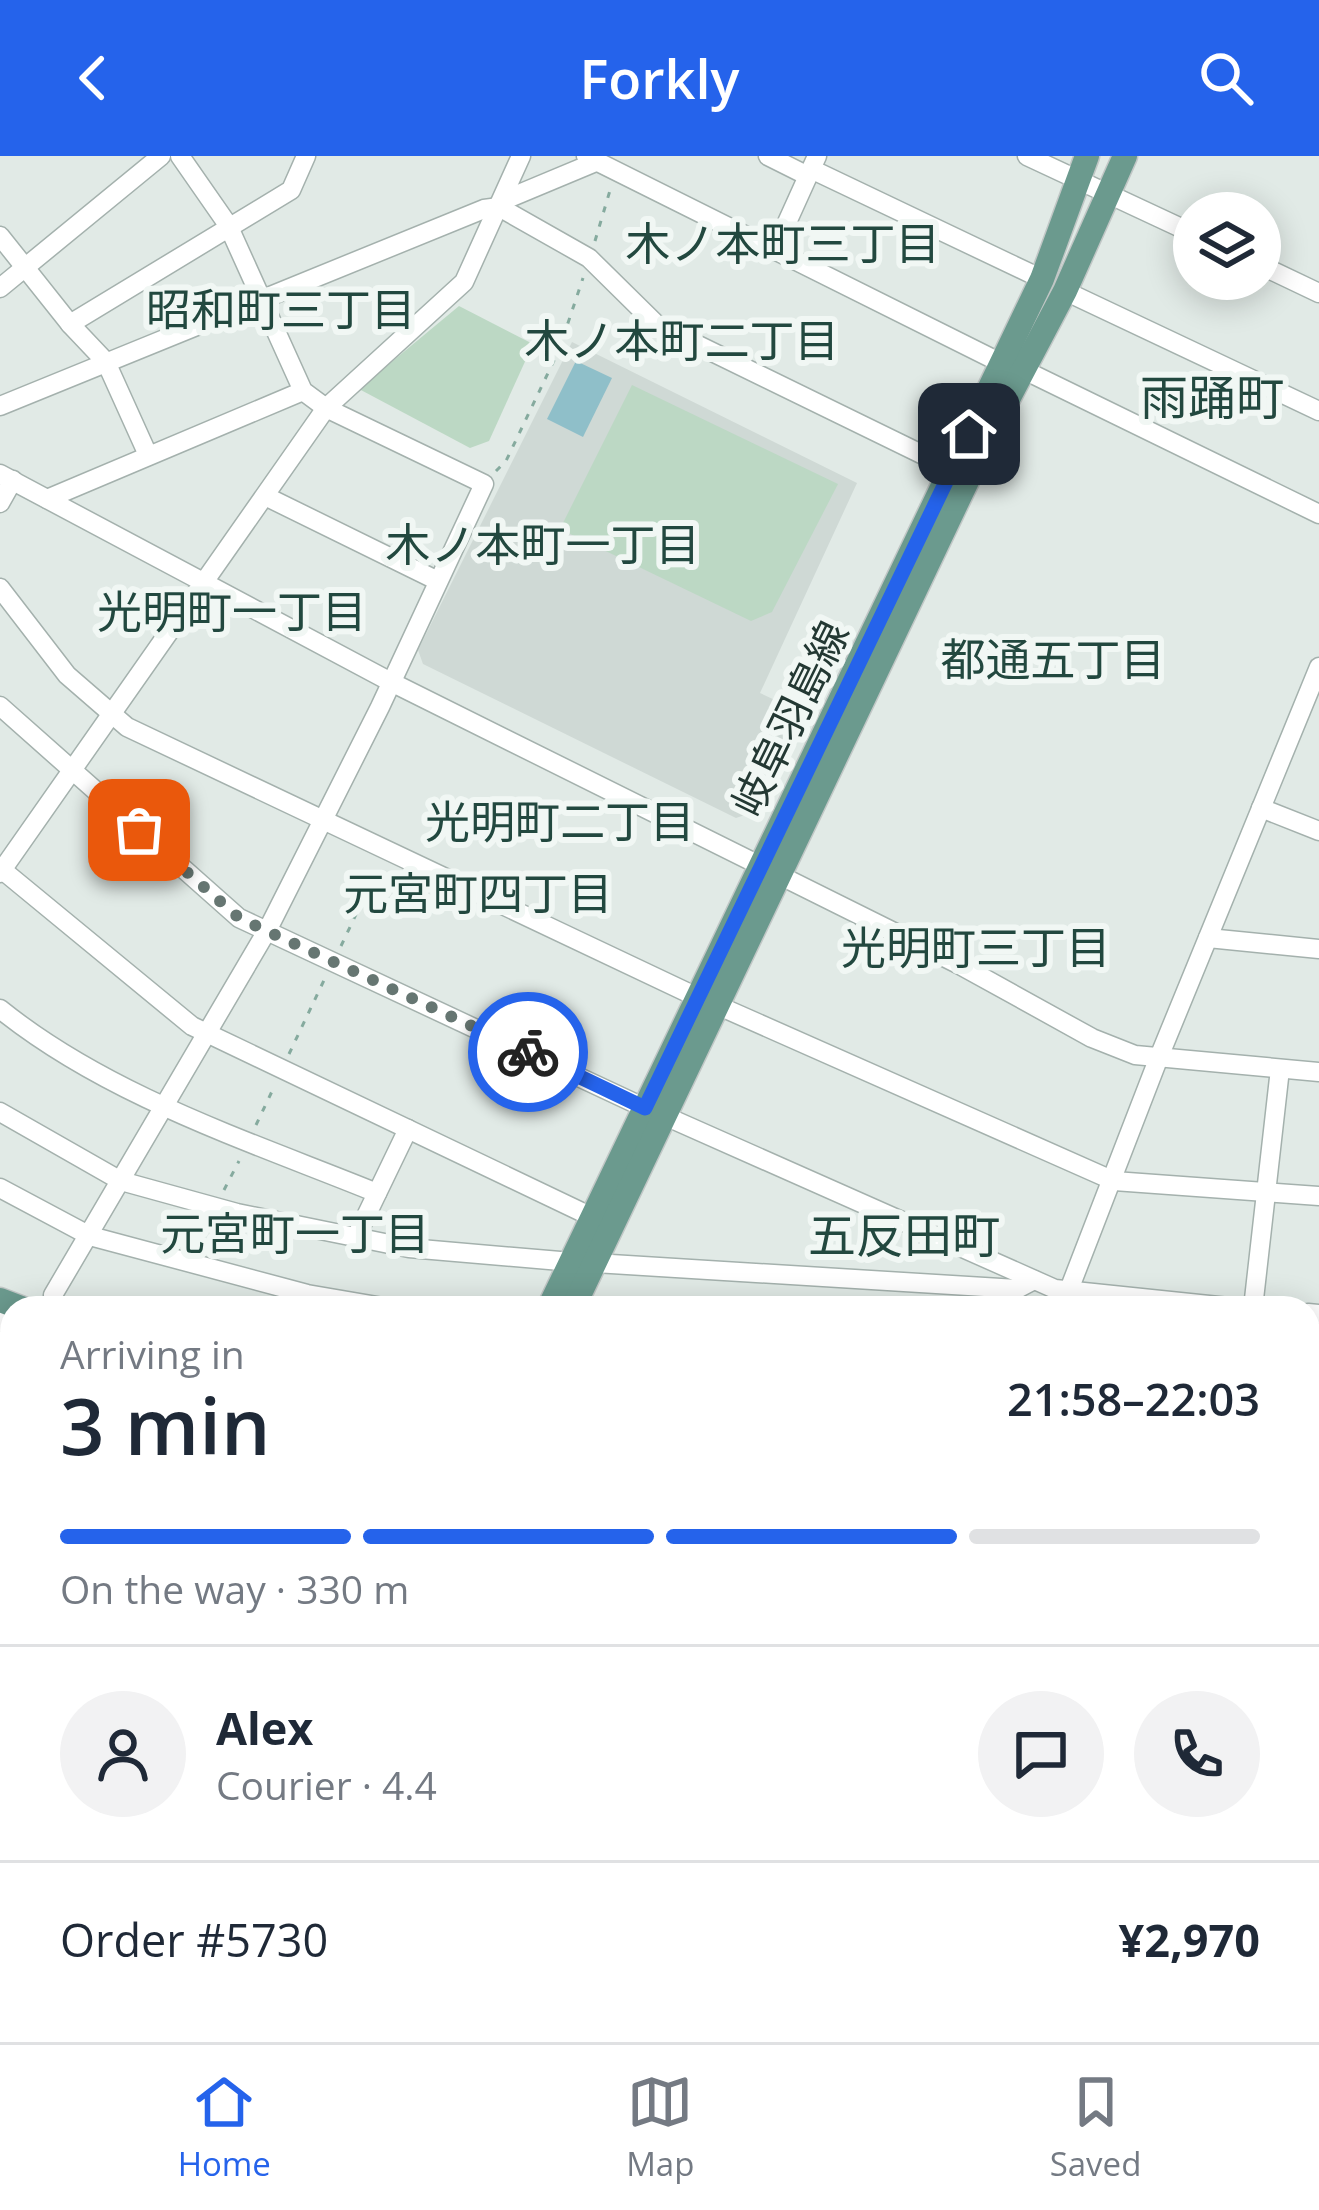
<!DOCTYPE html>
<html lang="en">
<head>
<meta charset="utf-8">
<style>
	body { margin:0; font-family:"Open Sans","Noto Sans JP",sans-serif; background:#f2f2f3; color:#1f2937; height:100vh; display:flex; flex-direction:column; font-size:45px; white-space:nowrap }
	* { box-sizing:border-box; margin:0 }
	p { font-size:39px; color:#747a83 }
	.icon { flex:none; width:66px; height:66px; fill:none; stroke:currentColor; stroke-width:2; stroke-linecap:round; stroke-linejoin:round }
	.map { position:relative; flex:1; overflow:hidden }
	.side { position:absolute; left:0px; top:1140px; width:1320px; height:747px; display:flex; flex-direction:column; background:#fff; border-radius:36px 36px 0 0; box-shadow:0 6px 30px #0003 }
	.side>* { flex:none }
	.tools { position:absolute; left:1173px; top:36px; display:grid; gap:24px }
	.tools a { display:grid; place-items:center; width:108px; height:108px; border-radius:50%; background:#fff; box-shadow:0 6px 30px #0003; font-size:60px }
	.pin { position:absolute; display:grid; place-items:center; width:102px; height:102px; color:#fff; margin:-51px; border-radius:24px; box-shadow:0 6px 18px #0006 }
	.courier { position:absolute; display:grid; place-items:center; width:120px; height:120px; margin:-60px; border:9px solid #2563eb; border-radius:50%; background:#fff; color:#222; box-shadow:0 3px 15px #0007 }
	.headline em { font-style:normal; font-weight:600 }
	.headline div { display:flex; flex-direction:column-reverse }
	.headline { display:flex; align-items:center; justify-content:space-between; height:204px; padding:0 60px }
	h1 { font-size:78px; font-weight:600; line-height:90px }
	.bar { display:grid; grid-template-columns:repeat(4,1fr); gap:18px 12px; align-content:center; height:144px; padding:0 60px }
	.bar i { height:15px; border-radius:9px; background:#e0e1e3 }
	.bar .current { background:#2563eb }
	.bar p { grid-column:span 4 }
	.line { display:flex; align-items:center; gap:30px; padding:0 60px; border-top:3px solid #e0e1e3 }
	.line div { flex:1 }
	.round { display:grid; place-items:center; flex:none; width:126px; height:126px; border-radius:63px; background:#f2f2f3 }
	header { display:flex; justify-content:space-between; align-items:center; height:156px; padding:0 60px; background:#2563eb; color:#fff; font-size:54px; font-weight:600 }
	.dock { display:flex; justify-content:space-around; align-items:center; height:168px; border-top:3px solid #e0e1e3; background:#fff; font-size:33px; color:#747a83 }
	.dock a { display:grid; justify-items:center; gap:6px }
	.dock .current { color:#2563eb }
	.map>svg:first-child { display:block }
	.built { fill:#cfd9d5 }
	.green { fill:#bcd8c4 }
	.water { fill:#8fbfc9 }
	.lines { fill:none; stroke-linecap:round; stroke-linejoin:round }
	.minor-casing { stroke:#a4b1ad; stroke-width:21 }
	.major-casing { stroke:#c1c7c6; stroke-width:27 }
	.path { stroke:#85aa9e; stroke-width:3; stroke-dasharray:6 9; stroke-linecap:butt }
	.minor { stroke:#fff; stroke-width:18 }
	.major { stroke:#6b9a8e; stroke-width:24 }
	.done { stroke:#667672; stroke-width:12; stroke-dasharray:0 21.6 }
	.route { stroke:#2563eb; stroke-width:15 }
	.labels { text-anchor:middle; dominant-baseline:central; stroke-width:12; stroke-linejoin:round; paint-order:stroke }
	.street-label { font-size:42px; fill:#233833; stroke:#f1f7f4 }
	.neighbourhood-label { font-size:45px; fill:#22483f; stroke:#f1f7f4 }
	.quarter-label { font-size:48px; fill:#22483f; stroke:#f1f7f4 }
</style>
</head>
<body>
<header><svg class="icon" aria-label="back" viewBox="0 0 24 24"><path d="M15 5l-7 7 7 7"/></svg>Forkly<svg class="icon" aria-label="search" viewBox="0 0 24 24"><circle cx="10" cy="10" r="6"/><path d="M15 15l6 6"/></svg></header>
<div class="map">
<svg width="1319" height="1886" viewBox="0 0 1319 1886">
	<rect width="100%" height="100%" fill="#e1eae6"/>
	<polygon class="built" points="572,186 857,327 760,537 807,559 760,654 736,662 423,508 418,494"/>
	<g class="green">
		<polygon points="459,150 533,188 489,285 470,292 359,233"/>
		<polygon points="632,229 838,328 772,456 751,465 560,373"/>
	</g>
	<polygon class="water" points="576,205 612,222 583,281 547,263"/>
	<g class="lines">
		<defs>
			<g id="minor">
				<polyline points="586,0 1003,208"/>
				<polyline points="768,0 808,20"/>
				<polyline points="1027,0 1194,78"/>
				<polyline points="811,13 1042,123"/>
				<polyline points="502,45 598,5"/>
				<polyline points="0,80 70,168 106,206 148,299"/>
				<polyline points="775,93 817,0"/>
				<polyline points="1260,109 1319,137"/>
				<polyline points="0,132 161,0"/>
				<polyline points="1065,135 1319,255"/>
				<polyline points="70,168 291,34 306,0"/>
				<polyline points="1024,214 1319,358"/>
				<polyline points="0,250 484,53 499,51 589,102 657,169 952,313"/>
				<polyline points="0,318 389,525 960,809 1092,882 1135,899 1319,916"/>
				<polyline points="265,340 438,425"/>
				<polyline points="47,343 303,235"/>
				<polyline points="0,347 13,324"/>
				<polyline points="0,432 67,519 127,571 699,842"/>
				<polyline points="0,550 239,762 645,952"/>
				<polyline points="1261,652 1319,675"/>
				<polyline points="0,712 192,870 592,1061"/>
				<polyline points="0,717 326,252 464,126 521,0"/>
				<polyline points="1208,782 1319,793"/>
				<polyline points="719,850 1114,1025 1319,1040"/>
				<path d="M0 853C108 940 249 985 377 1037"/>
				<polyline points="0,956 121,1025 237,1057 409,1092 572,1106"/>
				<polyline points="665,960 1055,1133 1238,1152"/>
				<polyline points="0,1032 90,1080 307,1138 389,1152"/>
				<polyline points="355,1083 408,973"/>
				<polyline points="595,1107 1017,1133 1034,1124"/>
				<polyline points="56,1152 53,1139 268,773 380,551 484,328 326,252 303,235 228,69 180,0"/>
				<polyline points="1062,1152 1159,901 1319,511"/>
				<polyline points="1253,1152 1280,913"/>
				<polyline points="1308,1157 1319,1158"/>
				<polyline points="0,1166 3,1160"/>
				<polyline points="0,1284 12,1262"/>
				<polyline points="0,1435 12,1441"/>
				<polyline points="1308,1486 1319,1486"/>
				<polyline points="1308,1571 1319,1573"/>
				<polyline points="0,1573 12,1579"/>
				<polyline points="1308,1668 1319,1671"/>
				<polyline points="0,1697 12,1700"/>
				<polyline points="1308,1703 1319,1710"/>
				<polyline points="0,1826 12,1830"/>
				<polyline points="1308,1851 1319,1857"/>
				<polyline points="150,1875 183,1886"/>
				<polyline points="612,1875 652,1886"/>
				<polyline points="8,1886 12,1874"/>
				<polyline points="818,1886 822,1875"/>
				<polyline points="976,1886 981,1875"/>
				<polyline points="1166,1886 1171,1875"/>
			</g>
			<g id="major">
				<polyline points="0,1144 21,1152"/>
				<polyline points="549,1152 1042,123 1087,0"/>
				<polyline points="573,1152 988,281 1065,135 1125,0"/>
				<polyline points="1308,1313 1319,1314"/>
				<polyline points="1308,1334 1319,1335"/>
				<polyline points="294,1886 297,1875"/>
				<polyline points="321,1886 325,1875"/>
			</g>
		</defs>
		<use href="#minor" class="minor-casing"/>
		<use href="#major" class="major-casing"/>
		<g class="path">
			<polyline points="595,85 611,31"/>
			<polyline points="496,315 506,305 559,194 583,122"/>
			<polyline points="341,790 378,712"/>
			<polyline points="289,898 326,820"/>
			<polyline points="256,969 275,929"/>
			<polyline points="224,1034 239,1005"/>
			<polyline points="198,1088 207,1069"/>
		</g>
		<use href="#minor" class="minor"/>
		<use href="#major" class="major"/>
	</g>
	<g class="lines">
		<polyline class="done" points="139,674 239,762 528,896"/>
		<polyline class="route" points="528,896 645,952 969,278"/>
	</g>
	<g class="labels">
		<g class="street-label">
			<text transform="translate(789 562) rotate(-64)">岐阜羽島線</text>
		</g>
		<g class="neighbourhood-label">
			<text x="783" y="86">木ノ本町三丁目</text>
			<text x="281" y="152">昭和町三丁目</text>
			<text x="682" y="183">木ノ本町二丁目</text>
			<text x="543" y="387">木ノ本町一丁目</text>
			<text x="232" y="454">光明町一丁目</text>
			<text x="1053" y="502">都通五丁目</text>
			<text x="560" y="664">光明町二丁目</text>
			<text x="478" y="736">元宮町四丁目</text>
			<text x="976" y="790">光明町三丁目</text>
			<text x="295" y="1076">元宮町一丁目</text>
		</g>
		<g class="quarter-label">
			<text x="1212" y="240">雨踊町</text>
			<text x="904" y="1078">五反田町</text>
		</g>
	</g>
</svg>
<div class="tools">
<a><svg class="icon" aria-label="layers" viewBox="0 0 24 24"><path d="M12 4l9 5-9 5-9-5zM3 14l9 5 9-5"/></svg></a>
</div>
<div class="pin" style="left:139px;top:674px;background:#ea580c"><svg class="icon" aria-label="bag" viewBox="0 0 24 24"><path d="M5 8h14l-1 12H6zM9 8a3 3 0 0 1 6 0"/></svg></div>
<div class="pin" style="left:969px;top:278px;background:#1f2937"><svg class="icon" aria-label="home" viewBox="0 0 24 24"><path d="M3 11l9-7 9 7M6 9v11h12V9"/></svg></div>
<div class="courier" style="left:528px;top:896px"><svg class="icon" aria-label="bike" viewBox="0 0 24 24"><circle cx="6" cy="16" r="4"/><circle cx="18" cy="16" r="4"/><path d="M6 16l4-8h5l3 8M10 8l3 8H6M13 5h3"/></svg></div>
<section class="side">
<div class="headline"><div><h1>3 min</h1><p>Arriving in</p></div><em>21:58–22:03</em></div>
<div class="bar"><i class="current"></i><i class="current"></i><i class="current"></i><i></i><p>On the way · 330 m</p></div>
<div class="line" style="height:216px"><a class="round"><svg class="icon" aria-label="person" viewBox="0 0 24 24"><circle cx="12" cy="8" r="4"/><path d="M4 21q1-7 8-7t8 7"/></svg></a><div><b>Alex</b><p>Courier · 4.4</p></div><a class="round"><svg class="icon" aria-label="chat" viewBox="0 0 24 24"><path d="M4 5h16v11H9l-5 4z"/></svg></a><a class="round"><svg class="icon" aria-label="phone" viewBox="0 0 24 24"><path d="M5 4h4l2 5-3 2q2 4 5 5l2-3 5 2v4C11 20 4 13 5 4z"/></svg></a></div>
<div class="line" style="height:156px"><div>Order #5730</div><b>¥2,970</b></div>
</section>
</div>
<nav class="dock">
<a class="current"><svg class="icon" aria-label="home" viewBox="0 0 24 24"><path d="M3 11l9-7 9 7M6 9v11h12V9"/></svg>Home</a>
<a><svg class="icon" aria-label="map" viewBox="0 0 24 24"><path d="M3 6l6-2 6 2 6-2v14l-6 2-6-2-6 2zM9 4v14M15 6v14"/></svg>Map</a>
<a><svg class="icon" aria-label="saved" viewBox="0 0 24 24"><path d="M7 4h10v16l-5-4-5 4z"/></svg>Saved</a>
</nav>
</body>
</html>
